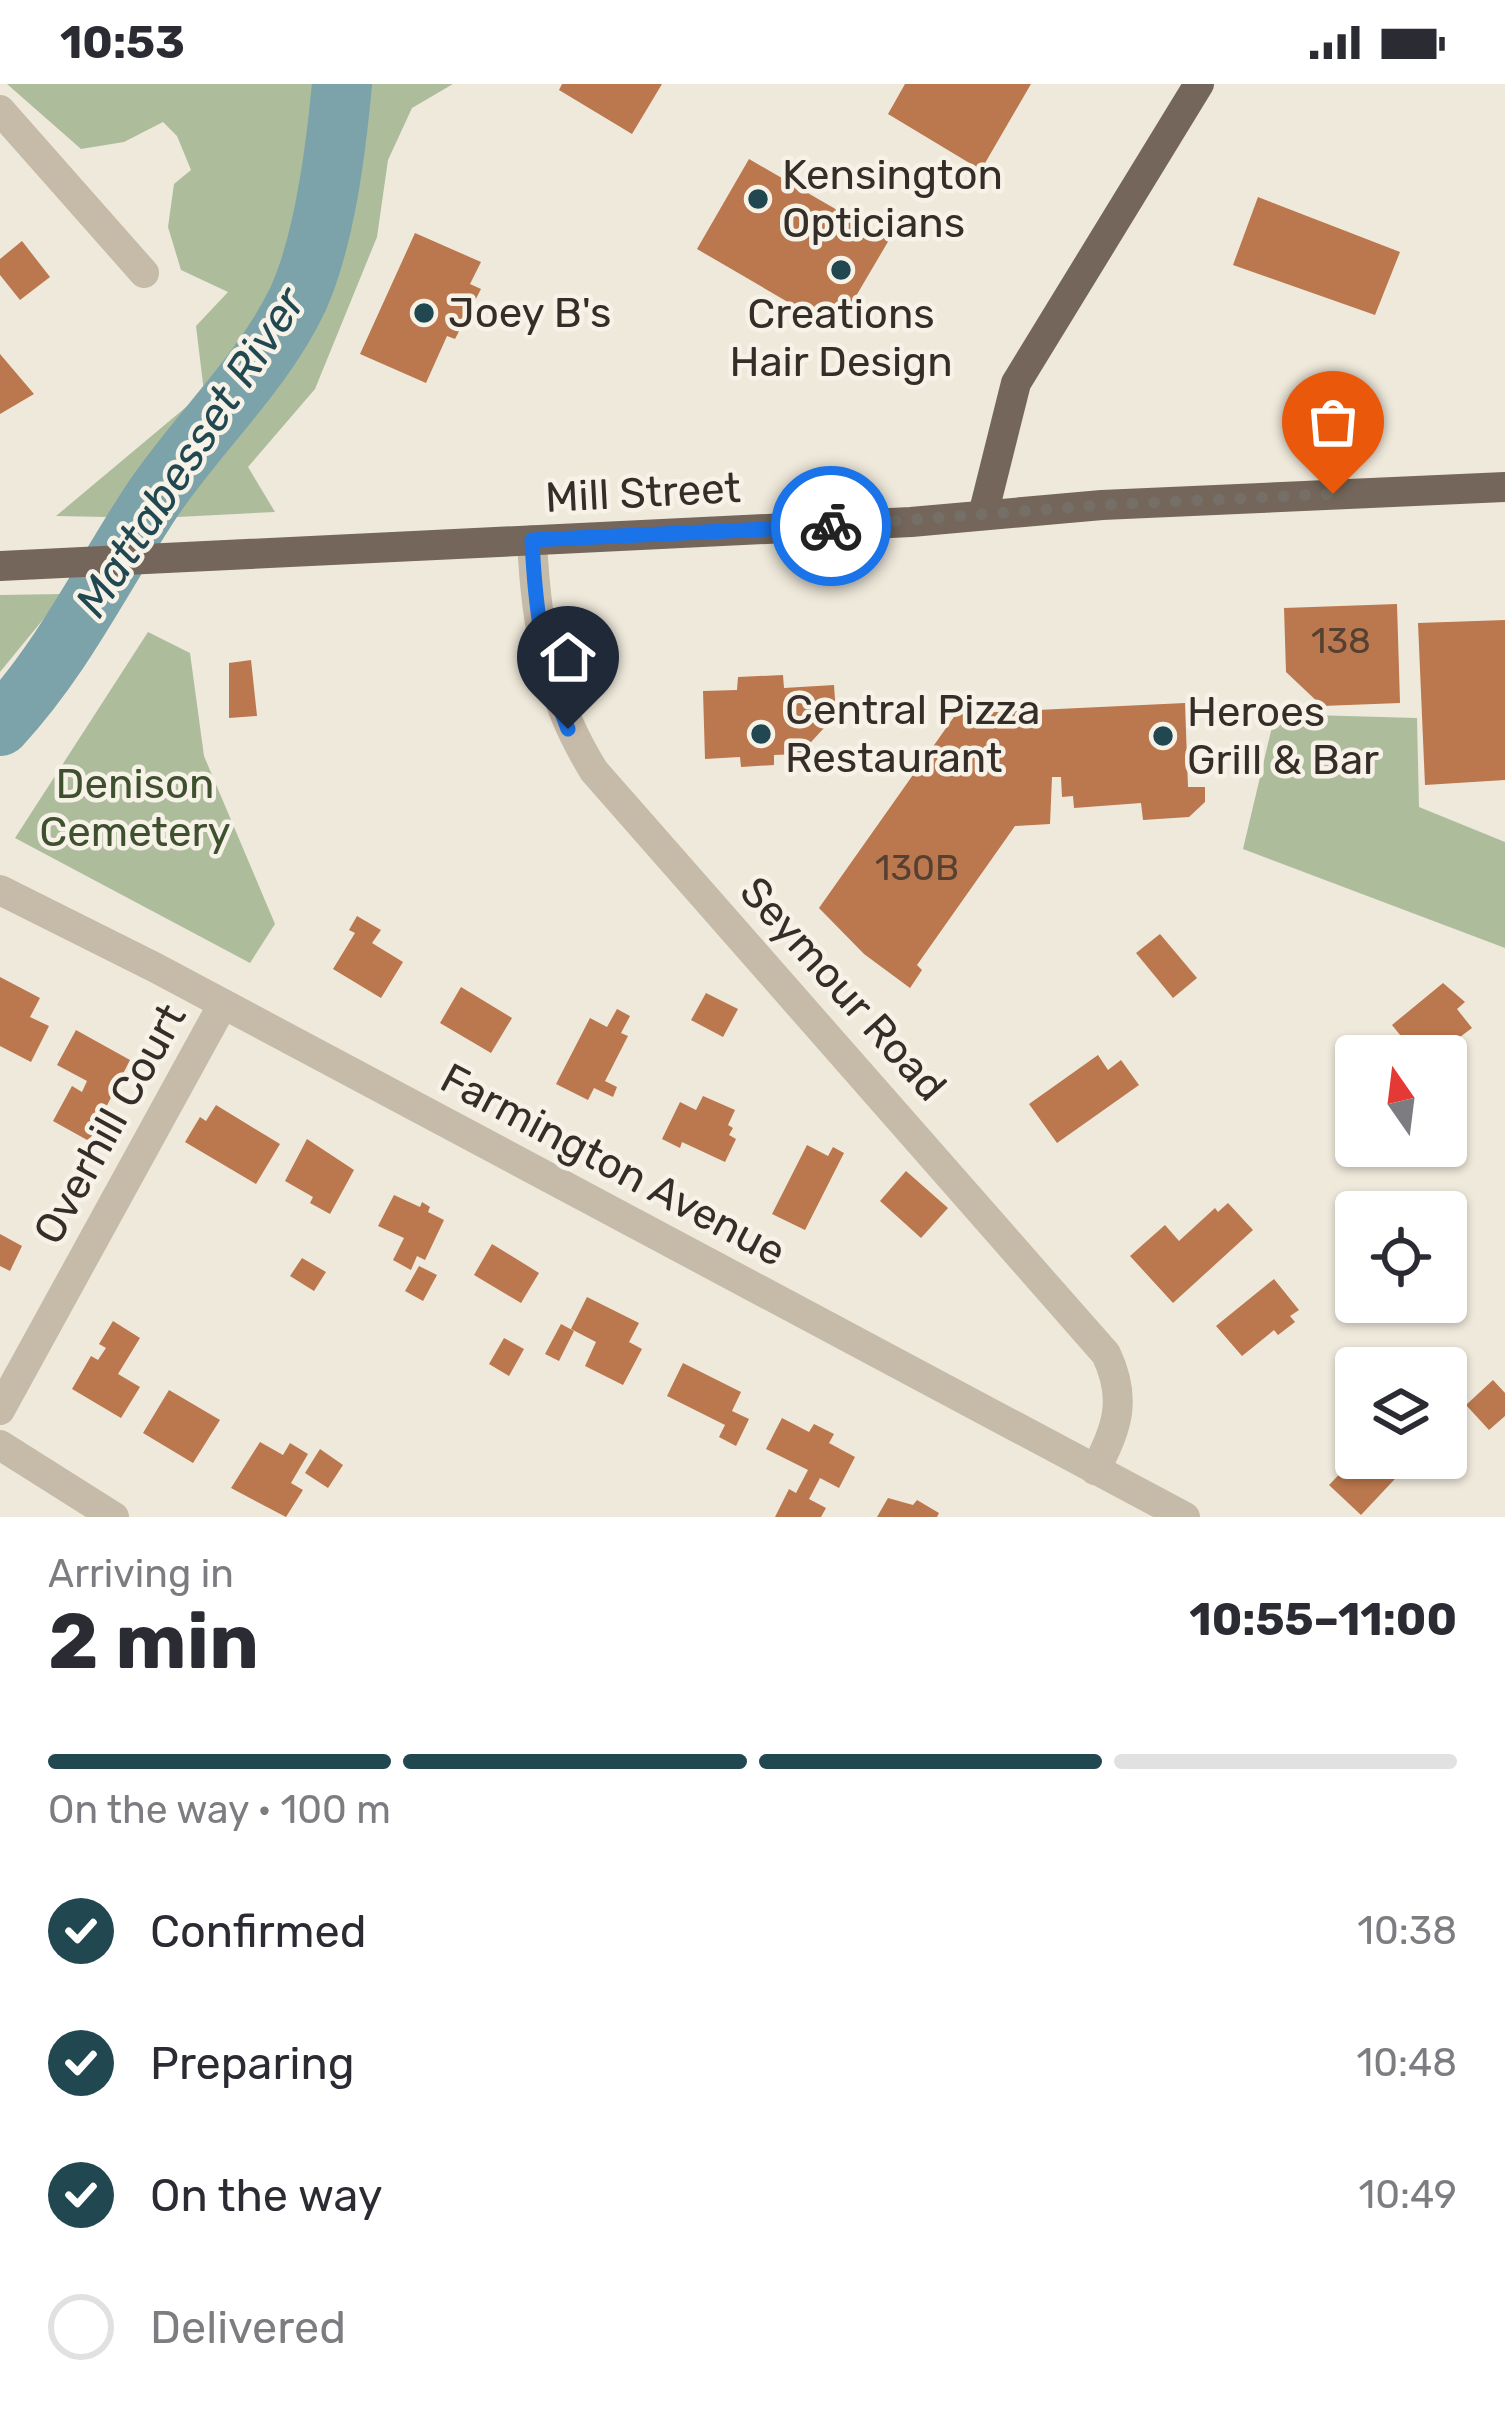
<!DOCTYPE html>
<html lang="en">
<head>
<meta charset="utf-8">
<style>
	body { margin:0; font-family:Rubik,sans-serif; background:#f2f2f3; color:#2b2b33; height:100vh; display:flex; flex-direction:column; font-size:45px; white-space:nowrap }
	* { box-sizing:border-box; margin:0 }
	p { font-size:39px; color:#7c7c81 }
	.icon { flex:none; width:66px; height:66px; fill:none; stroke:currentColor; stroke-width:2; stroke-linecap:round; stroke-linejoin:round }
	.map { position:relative; height:1433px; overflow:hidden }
	.sheet { display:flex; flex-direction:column; background:#fff; flex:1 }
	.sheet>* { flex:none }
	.needle { width:78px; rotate:346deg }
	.tools { position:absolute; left:1335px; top:951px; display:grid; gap:24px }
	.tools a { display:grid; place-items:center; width:132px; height:132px; border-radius:12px; background:#fff; box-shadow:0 3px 9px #0004; font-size:60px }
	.pin { position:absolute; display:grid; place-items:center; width:102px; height:102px; color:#fff; margin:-123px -51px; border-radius:50% 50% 50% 0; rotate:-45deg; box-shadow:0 0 12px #0007 }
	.pin .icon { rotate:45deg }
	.courier { position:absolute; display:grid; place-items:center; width:120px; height:120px; margin:-60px; border:9px solid #1a73e8; border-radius:50%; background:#fff; color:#222; box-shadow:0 3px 15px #0007 }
	.head em { font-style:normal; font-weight:700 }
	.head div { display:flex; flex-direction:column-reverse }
	.head { display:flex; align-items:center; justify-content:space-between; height:204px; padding:0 48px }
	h1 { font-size:78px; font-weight:700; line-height:90px }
	.bar { display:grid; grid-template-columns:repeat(4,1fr); gap:18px 12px; align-content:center; height:144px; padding:0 48px }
	.bar i { height:15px; border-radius:9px; background:#e1e1e2 }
	.bar .selected { background:#214751 }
	.bar p { grid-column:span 4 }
	ol { padding:0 48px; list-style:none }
	li { display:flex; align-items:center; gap:36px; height:132px }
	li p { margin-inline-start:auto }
	li .icon { padding:12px; border-radius:50%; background:#214751; color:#fff; stroke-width:4 }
	li:last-child { color:#7c7c81 }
	li i { width:66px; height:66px; border:6px solid #e1e1e2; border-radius:50% }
	.status { display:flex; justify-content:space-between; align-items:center; height:84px; padding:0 60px; background:#fff; direction:ltr }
	.status svg { height:33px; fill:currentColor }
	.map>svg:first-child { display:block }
	.green { fill:#adbd9c }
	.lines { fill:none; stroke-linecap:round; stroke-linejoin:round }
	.river { stroke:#7ca2aa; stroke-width:60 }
	.building { fill:#bb774d }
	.minor { stroke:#c6baa8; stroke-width:30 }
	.major { stroke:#74665a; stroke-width:30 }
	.done { stroke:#756f67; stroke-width:12; stroke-dasharray:0 21.6 }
	.route { stroke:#1a73e8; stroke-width:15 }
	.poi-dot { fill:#214751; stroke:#f7f2e7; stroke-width:4.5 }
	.labels { text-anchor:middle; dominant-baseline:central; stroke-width:9; stroke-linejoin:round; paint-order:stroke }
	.number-label { font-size:36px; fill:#564031 }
	.poi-label { font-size:42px; fill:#342d28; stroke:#f7f2e7; text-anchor:start }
	.street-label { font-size:42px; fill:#342d28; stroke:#f7f2e7 }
	.park-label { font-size:42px; fill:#3e502e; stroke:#f7f2e7 }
	.water-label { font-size:45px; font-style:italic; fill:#214751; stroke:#f7f2e7 }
</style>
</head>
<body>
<div class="status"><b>10:53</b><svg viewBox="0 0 49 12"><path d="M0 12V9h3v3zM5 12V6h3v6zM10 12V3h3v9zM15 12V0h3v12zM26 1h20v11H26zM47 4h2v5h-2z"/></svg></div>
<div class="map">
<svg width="1505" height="1433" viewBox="0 0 1505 1433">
	<rect width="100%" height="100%" fill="#efe9db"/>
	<g class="green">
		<polygon points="7,0 453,0 412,24 388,76 377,153 315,305 248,383 275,428 158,434 56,432 204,308 196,242 228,208 181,186 168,143 174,100 191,86 177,52 163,38 124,58 81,65"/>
		<polygon points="64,510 0,588 0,511"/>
		<polygon points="148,548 190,569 204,672 275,840 250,879 15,754"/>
		<polygon points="1275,630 1417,634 1419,723 1505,758 1505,864 1243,765"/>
	</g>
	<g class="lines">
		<path class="river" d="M0 642C64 573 102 492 153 415 199 347 263 289 298 215 325 155 336 65 342 0"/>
	</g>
	<g class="building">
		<polygon points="562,0 662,0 632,50 559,6"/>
		<polygon points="905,0 1031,0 981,86 888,30"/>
		<polygon points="749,75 889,156 836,246 697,165"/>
		<polygon points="1258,113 1400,168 1375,231 1233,181"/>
		<polygon points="415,149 481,178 470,200 481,205 455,255 447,252 426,299 360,270"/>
		<polygon points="22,157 50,193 20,216 0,191 0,175"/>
		<polygon points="0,270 34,310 0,330"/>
		<polygon points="1397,520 1400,619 1322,622 1286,588 1284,524"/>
		<polygon points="1505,536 1505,696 1425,701 1418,539"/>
		<polygon points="251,576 257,632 229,634 229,579"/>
		<polygon points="783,591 784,604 834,601 836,631 800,670 774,671 774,681 741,683 740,673 705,675 703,607 737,606 738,593"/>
		<polygon points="1185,619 1188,703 1205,703 1205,718 1189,733 1143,736 1141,719 1074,724 1073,712 1062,713 1061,693 1052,693 1050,740 1015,742 917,881 922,886 910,904 864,870 819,824 956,630"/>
		<polygon points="357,832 381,846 372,859 403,878 381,914 333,885 355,849 349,846"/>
		<polygon points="1160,850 1197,894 1173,914 1136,869"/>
		<polygon points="0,893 40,914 30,933 49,942 31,978 0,962"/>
		<polygon points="1443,899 1465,918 1457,925 1472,944 1460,953 1467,962 1446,979 1446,972 1417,972 1392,941"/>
		<polygon points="461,903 512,934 491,969 440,939"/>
		<polygon points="706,909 738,925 723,953 691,936"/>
		<polygon points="617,925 630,932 621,949 628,952 605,997 617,1003 613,1013 594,1004 588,1016 556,1000 590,934 607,943"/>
		<polygon points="76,946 130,976 89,1057 53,1037 72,1002 82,1008 87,997 57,981"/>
		<polygon points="1098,971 1108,986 1121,976 1139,1001 1057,1059 1029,1020"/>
		<polygon points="703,1012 735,1026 728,1041 733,1044 729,1051 736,1055 725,1078 682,1058 680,1064 662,1055 680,1018 696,1026"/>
		<polygon points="216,1021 280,1060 256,1100 185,1058 200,1033 206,1037"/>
		<polygon points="307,1055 354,1086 330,1130 310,1119 313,1113 285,1097"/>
		<polygon points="807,1061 828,1072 833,1063 844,1069 805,1146 772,1130"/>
		<polygon points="906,1087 948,1124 921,1154 880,1117"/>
		<polygon points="394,1111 420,1123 422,1118 430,1123 428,1128 444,1136 425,1176 417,1172 411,1186 393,1176 404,1154 378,1142"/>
		<polygon points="1228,1119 1253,1146 1173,1219 1130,1172 1165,1141 1179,1157 1215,1124 1218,1128"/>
		<polygon points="0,1150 22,1162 10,1187 0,1182"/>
		<polygon points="492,1160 539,1189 521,1219 474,1191"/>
		<polygon points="302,1174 326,1188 314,1207 290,1192"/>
		<polygon points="419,1182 437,1191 423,1217 405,1207"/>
		<polygon points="1274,1195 1299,1226 1290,1232 1295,1238 1278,1251 1274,1246 1242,1272 1216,1242"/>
		<polygon points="587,1213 639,1239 629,1258 642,1265 623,1301 585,1282 596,1258 571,1245"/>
		<polygon points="113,1237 140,1254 118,1290 140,1303 121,1334 72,1305 91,1272 98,1276 106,1264 99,1260"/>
		<polygon points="561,1240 574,1247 559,1277 545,1270"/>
		<polygon points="504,1254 524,1265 509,1292 489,1280"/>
		<polygon points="683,1279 741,1308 732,1327 749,1335 736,1362 719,1353 725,1341 667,1312"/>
		<polygon points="1493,1296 1505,1309 1505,1332 1489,1346 1466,1321"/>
		<polygon points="169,1306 220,1336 193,1379 143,1349"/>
		<polygon points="782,1334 809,1348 814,1340 834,1350 829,1359 855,1373 839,1404 820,1394 809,1415 826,1424 821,1433 775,1433 789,1405 796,1409 808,1386 766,1365"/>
		<polygon points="260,1358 283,1371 290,1359 308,1370 291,1399 303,1406 286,1433 231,1404"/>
		<polygon points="320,1365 343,1381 328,1404 305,1389"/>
		<polygon points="1355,1374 1400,1374 1408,1381 1361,1431 1329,1401"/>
		<polygon points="888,1414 913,1421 917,1416 939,1429 937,1433 877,1433"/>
	</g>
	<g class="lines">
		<g class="minor">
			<polyline points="0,26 144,189"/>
			<path d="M532 456C536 542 548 613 594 687L1106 1270C1127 1314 1118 1344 1095 1386"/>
			<polyline points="0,806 156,884 1185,1433"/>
			<polyline points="0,1326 223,920"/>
			<polyline points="0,1361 114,1433"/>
		</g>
		<g class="major">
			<polyline points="983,431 1016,299 1199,0"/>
			<polyline points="0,482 911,438 1102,421 1505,403"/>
		</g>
	</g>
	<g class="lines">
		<polyline class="done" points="831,442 1102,421 1333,410"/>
		<path class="route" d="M568 645C543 583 535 523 532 456L831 442"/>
	</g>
	<g class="poi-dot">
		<circle cx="758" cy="115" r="12"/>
		<circle cx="841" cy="186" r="12"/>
		<circle cx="424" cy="229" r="12"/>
		<circle cx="761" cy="650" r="12"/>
		<circle cx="1163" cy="652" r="12"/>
	</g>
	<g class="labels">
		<g class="number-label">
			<text x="1341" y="556">138</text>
			<text x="917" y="783">130B</text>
		</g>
		<g class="poi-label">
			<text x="782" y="91">Kensington<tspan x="782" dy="48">Opticians</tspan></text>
			<text x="448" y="229">Joey B's</text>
			<text x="841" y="230" text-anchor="middle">Creations<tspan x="841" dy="48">Hair Design</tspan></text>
			<text x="785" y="626">Central Pizza<tspan x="785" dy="48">Restaurant</tspan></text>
			<text x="1187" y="628">Heroes<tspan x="1187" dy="48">Grill &amp; Bar</tspan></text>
		</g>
		<g class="street-label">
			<text transform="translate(643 409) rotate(-3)">Mill Street</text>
			<text transform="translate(843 905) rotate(48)">Seymour Road</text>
			<text transform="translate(110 1040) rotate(-61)">Overhill Court</text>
			<text transform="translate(613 1081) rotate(28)">Farmington Avenue</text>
		</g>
		<g class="park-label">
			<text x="135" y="700">Denison<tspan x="135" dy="48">Cemetery</tspan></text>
		</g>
		<g class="water-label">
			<text transform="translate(190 368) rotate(-57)">Mattabesset River</text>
		</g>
	</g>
</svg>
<div class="tools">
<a><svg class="needle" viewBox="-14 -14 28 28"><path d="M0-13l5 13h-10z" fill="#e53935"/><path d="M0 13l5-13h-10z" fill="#7c7c81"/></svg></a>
<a><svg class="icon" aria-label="locate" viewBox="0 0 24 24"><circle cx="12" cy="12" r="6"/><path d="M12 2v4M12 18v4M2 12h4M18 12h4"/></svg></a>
<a><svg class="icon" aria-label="layers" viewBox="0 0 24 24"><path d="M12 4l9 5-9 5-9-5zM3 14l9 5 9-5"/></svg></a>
</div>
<div class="pin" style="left:1333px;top:410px;background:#ea580c"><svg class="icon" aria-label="bag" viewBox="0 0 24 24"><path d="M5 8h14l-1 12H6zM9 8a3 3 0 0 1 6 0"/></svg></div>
<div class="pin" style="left:568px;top:645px;background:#1f2937"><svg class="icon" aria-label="home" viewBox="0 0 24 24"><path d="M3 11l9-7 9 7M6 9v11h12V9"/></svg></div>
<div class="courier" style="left:831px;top:442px"><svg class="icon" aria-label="bike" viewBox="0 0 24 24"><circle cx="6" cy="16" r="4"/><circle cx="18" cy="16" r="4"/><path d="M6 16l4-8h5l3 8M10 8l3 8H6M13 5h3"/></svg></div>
</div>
<section class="sheet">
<div class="head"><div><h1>2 min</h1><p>Arriving in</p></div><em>10:55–11:00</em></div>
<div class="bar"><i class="selected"></i><i class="selected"></i><i class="selected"></i><i></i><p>On the way · 100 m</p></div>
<ol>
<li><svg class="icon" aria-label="check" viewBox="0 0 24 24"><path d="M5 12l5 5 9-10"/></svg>Confirmed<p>10:38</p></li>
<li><svg class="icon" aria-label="check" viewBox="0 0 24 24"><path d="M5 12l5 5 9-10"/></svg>Preparing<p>10:48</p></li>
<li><svg class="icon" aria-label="check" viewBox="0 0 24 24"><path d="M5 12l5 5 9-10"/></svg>On the way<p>10:49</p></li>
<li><i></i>Delivered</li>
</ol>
</section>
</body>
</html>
